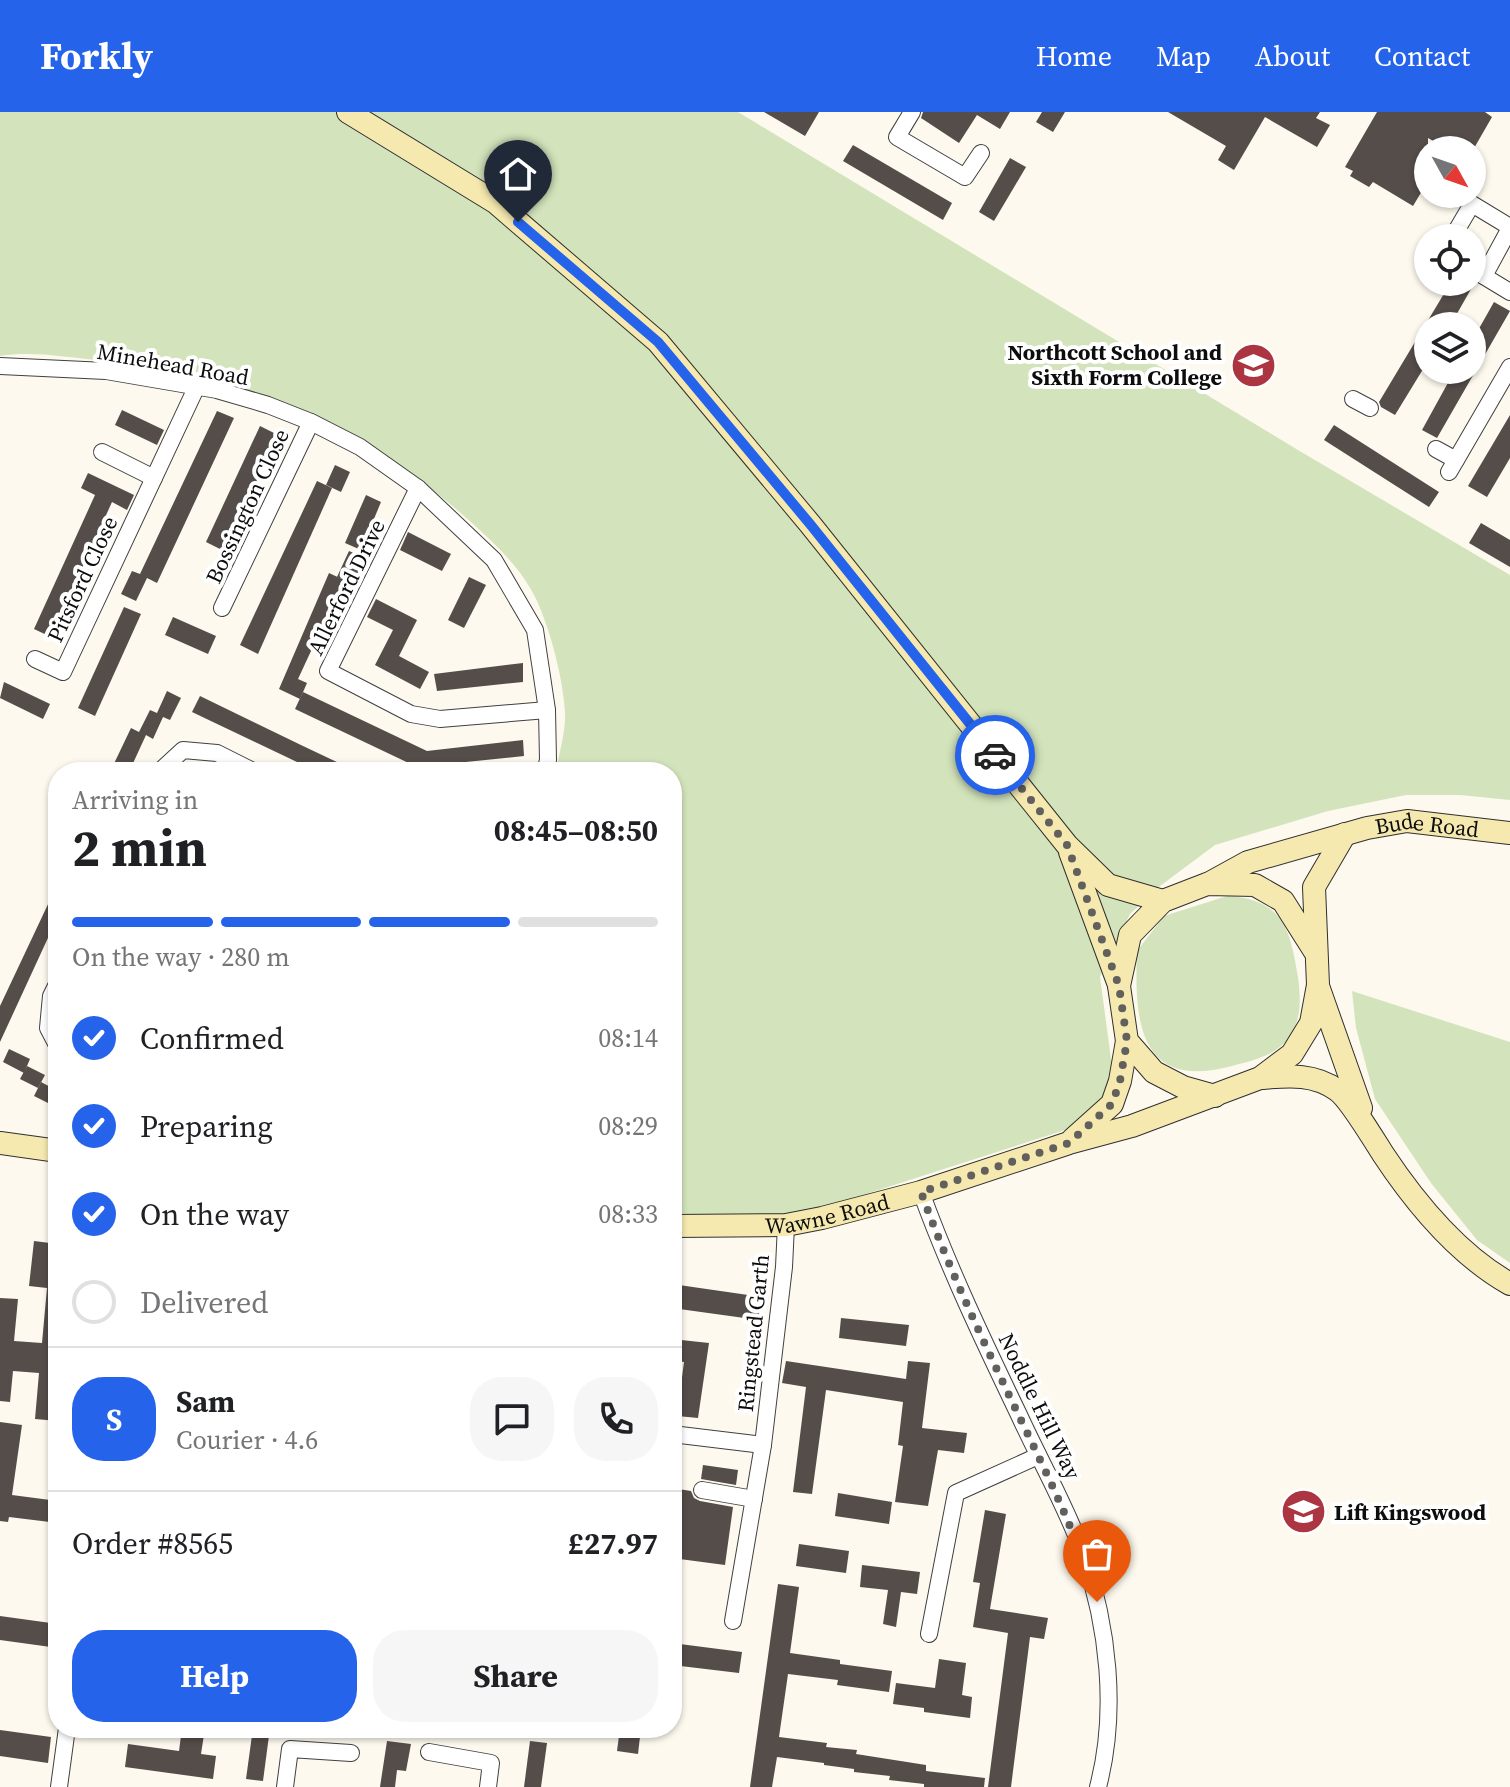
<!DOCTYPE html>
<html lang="en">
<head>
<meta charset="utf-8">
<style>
	body { margin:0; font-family:"Source Serif 4",serif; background:#f6f6f6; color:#202124; height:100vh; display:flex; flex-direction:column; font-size:30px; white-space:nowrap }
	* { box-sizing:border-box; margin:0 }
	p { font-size:26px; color:#757577 }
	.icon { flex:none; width:44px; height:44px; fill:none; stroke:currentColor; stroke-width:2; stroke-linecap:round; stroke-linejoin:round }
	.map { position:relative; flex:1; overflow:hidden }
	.drawer { position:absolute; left:48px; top:650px; width:634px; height:976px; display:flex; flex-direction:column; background:#fff; border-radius:32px; box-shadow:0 2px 6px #0004 }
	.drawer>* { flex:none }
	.needle { width:52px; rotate:130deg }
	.tools { position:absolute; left:1414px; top:24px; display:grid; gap:16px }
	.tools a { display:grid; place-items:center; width:72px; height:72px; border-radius:50%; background:#fff; box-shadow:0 2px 6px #0004; font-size:40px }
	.pin { position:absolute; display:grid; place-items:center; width:68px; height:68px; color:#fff; margin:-82px -34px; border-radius:50% 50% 50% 0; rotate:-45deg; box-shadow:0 0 8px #0007 }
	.pin .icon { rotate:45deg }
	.courier { position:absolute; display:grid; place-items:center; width:80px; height:80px; margin:-40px; border:6px solid #2563eb; border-radius:50%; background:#fff; color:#222; box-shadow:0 2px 10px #0007 }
	.head em { font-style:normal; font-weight:700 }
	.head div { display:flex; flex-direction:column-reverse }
	.head { display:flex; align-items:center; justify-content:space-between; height:136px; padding:0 24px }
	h1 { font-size:52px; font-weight:700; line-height:60px }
	.bar { display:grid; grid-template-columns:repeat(4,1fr); gap:12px 8px; align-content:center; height:96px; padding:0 24px }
	.bar i { height:10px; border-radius:6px; background:#e0e0e0 }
	.bar .current { background:#2563eb }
	.bar p { grid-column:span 4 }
	.line { display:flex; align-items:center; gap:20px; padding:0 24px; border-top:2px solid #e0e0e0 }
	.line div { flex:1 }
	.round { display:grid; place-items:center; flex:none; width:84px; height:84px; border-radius:32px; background:#f6f6f6 }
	ol { padding:0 24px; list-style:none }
	li { display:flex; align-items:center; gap:24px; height:88px }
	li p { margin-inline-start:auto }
	li .icon { padding:8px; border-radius:50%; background:#2563eb; color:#fff; stroke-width:4 }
	li:last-child { color:#757577 }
	li i { width:44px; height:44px; border:4px solid #e0e0e0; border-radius:50% }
	.action { display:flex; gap:16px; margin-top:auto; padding:16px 24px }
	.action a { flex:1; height:92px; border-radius:32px; background:#2563eb; color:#fff; font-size:32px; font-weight:700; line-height:92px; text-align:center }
	.action a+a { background:#f6f6f6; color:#202124 }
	header { display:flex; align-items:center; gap:48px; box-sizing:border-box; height:112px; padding:0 40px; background:#2563eb; color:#fff }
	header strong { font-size:38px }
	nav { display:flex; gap:44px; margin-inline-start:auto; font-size:28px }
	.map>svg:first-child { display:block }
	.green { fill:#d3e4bc }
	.building { fill:#544d4a }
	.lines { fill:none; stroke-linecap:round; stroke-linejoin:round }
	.street-casing { stroke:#404040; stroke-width:18 }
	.secondary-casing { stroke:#2f2f2f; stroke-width:24 }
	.street { stroke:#fff; stroke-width:16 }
	.secondary { stroke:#f6e9b0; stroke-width:22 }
	.done { stroke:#61605c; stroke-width:8; stroke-dasharray:0 14.4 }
	.route { stroke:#2563eb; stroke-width:10 }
	.labels { text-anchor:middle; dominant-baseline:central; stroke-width:8; stroke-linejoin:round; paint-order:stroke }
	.poi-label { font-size:22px; font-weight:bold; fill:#0d0d0d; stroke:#fff; text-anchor:end }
	.street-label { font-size:22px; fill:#0d0d0d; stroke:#fff }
</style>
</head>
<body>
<header>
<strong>Forkly</strong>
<nav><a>Home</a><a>Map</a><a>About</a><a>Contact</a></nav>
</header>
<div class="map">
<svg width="1510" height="1675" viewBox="0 0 1510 1675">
	<rect width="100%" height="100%" fill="#fdf9ee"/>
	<g class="green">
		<path d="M0 0H738L1298 338 1510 463V688L1460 683H1406L1328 699 1215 733 1160 774 1130 802 1112 838 1100 865 1114 969 1109 983 1084 1012 835 1092 799 1101 751 1106 672 1101V660H556C559 641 566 619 565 600 563 567 551 520 537 489 522 457 497 434 472 411 364 313 240 264 96 248 63 245 32 239 0 244Z"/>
		<path d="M1227 784C1283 787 1290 817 1298 865 1301 889 1302 910 1286 929 1272 945 1251 949 1232 954 1139 979 1134 910 1137 839L1164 804Z"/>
		<polygon points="1352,879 1510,930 1510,1151 1477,1128 1431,1071 1375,987 1356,916"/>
	</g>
	<g class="building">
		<polygon points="764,0 819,0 805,24"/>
		<polygon points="923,0 1010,0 1000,17 977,3 959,31 921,6"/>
		<polygon points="1042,0 1065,0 1053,20 1036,10"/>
		<polygon points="1168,0 1320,0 1316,6 1330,13 1317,35 1265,5 1234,58 1218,48 1226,34"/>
		<polygon points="1377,0 1485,0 1492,5 1473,38 1449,38 1428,26 1428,69 1413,94 1373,70 1369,75 1350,64 1353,59 1345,55"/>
		<polygon points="853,33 952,91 943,108 843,49"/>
		<polygon points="1010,46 1026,55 994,109 979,100"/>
		<polygon points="1451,170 1460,170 1471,177 1450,214 1428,214 1428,249 1395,303 1381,295 1379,290"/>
		<polygon points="1494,190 1510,199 1437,326 1422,318 1455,258 1472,258 1472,229"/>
		<polygon points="122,298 164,318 157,333 115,313"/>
		<polygon points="217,299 234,306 157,471 147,466 136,489 121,482 132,459 140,462"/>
		<polygon points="1510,303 1510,346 1487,385 1468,374"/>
		<polygon points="1334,313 1439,380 1429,395 1324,328"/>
		<polygon points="260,314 278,323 224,439 206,430"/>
		<polygon points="335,353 350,360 341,380 326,373"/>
		<polygon points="88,361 134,383 127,398 112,390 51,525 34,517 95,383 81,376"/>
		<polygon points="317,369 332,376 258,542 240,533"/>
		<polygon points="366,383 381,390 361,438 345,431"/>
		<polygon points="1481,411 1510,428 1510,455 1469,431"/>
		<polygon points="408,420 451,442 442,459 400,438"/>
		<polygon points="349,439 365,446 353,472 337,465"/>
		<polygon points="329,461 344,468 298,567 307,571 300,587 279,577"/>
		<polygon points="469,465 486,473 464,516 448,508"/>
		<polygon points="376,487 417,508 399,544 429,560 420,577 375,553 393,518 367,505"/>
		<polygon points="124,495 141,502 95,604 78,596"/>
		<polygon points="173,505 216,524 208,542 165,523"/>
		<polygon points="523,551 523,570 437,579 434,562"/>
		<polygon points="4,570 50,592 43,607 0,586"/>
		<polygon points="167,579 181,586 170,608 163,605 153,627 146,623 129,660 110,660 131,616 139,620 150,598 157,601"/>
		<polygon points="303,580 427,639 523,628 524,644 417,655 295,597"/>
		<polygon points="200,584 303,634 358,660 318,660 192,600"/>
		<polygon points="58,771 58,817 53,815 0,930 0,894"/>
		<polygon points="9,937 30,947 24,961 3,950"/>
		<polygon points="27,954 45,963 38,976 20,967"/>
		<polygon points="41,970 58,979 54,994 34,984"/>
		<polygon points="34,1129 58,1132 58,1309 35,1307 39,1261 13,1259 10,1290 0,1289 0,1186 18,1187 14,1229 42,1231 47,1176 29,1174"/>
		<polygon points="672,1172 762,1185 759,1208 672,1196"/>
		<polygon points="841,1206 909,1213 906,1234 839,1226"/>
		<polygon points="672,1227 709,1231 698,1306 677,1304 684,1250 672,1248"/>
		<polygon points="786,1249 906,1267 908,1249 930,1251 922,1316 967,1321 964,1341 938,1338 928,1394 895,1390 903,1334 898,1333 903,1290 826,1278 812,1382 793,1380 806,1275 782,1271"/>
		<polygon points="0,1310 22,1313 12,1383 58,1389 58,1411 9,1405 8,1410 0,1409"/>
		<polygon points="703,1353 738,1358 736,1373 701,1367"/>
		<polygon points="672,1376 691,1379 694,1386 700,1389 733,1395 725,1453 672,1446"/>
		<polygon points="838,1381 892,1390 889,1412 835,1404"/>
		<polygon points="985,1398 1006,1402 990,1497 1048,1506 1044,1527 1030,1525 1011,1675 988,1675 1008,1521 973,1515 980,1471 973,1470"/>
		<polygon points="799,1432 849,1439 846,1461 796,1454"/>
		<polygon points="862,1453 920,1460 917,1482 901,1480 896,1515 883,1512 888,1478 860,1475"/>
		<polygon points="778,1472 799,1475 790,1541 840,1548 840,1552 892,1559 889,1580 837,1573 838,1568 788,1562 779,1625 827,1631 826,1635 857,1638 856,1642 926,1653 926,1659 985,1666 984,1675 924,1675 924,1672 889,1668 890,1664 854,1660 854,1657 824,1653 824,1651 777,1645 772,1675 750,1675"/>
		<polygon points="0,1504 58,1512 58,1536 0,1528"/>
		<polygon points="672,1531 742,1540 739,1561 672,1553"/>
		<polygon points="939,1547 966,1551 962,1583 972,1585 970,1606 924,1600 924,1596 893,1592 896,1571 935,1576"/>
		<polygon points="182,1616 205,1616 201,1642 216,1644 213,1667 125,1655 128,1632 179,1639"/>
		<polygon points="253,1616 270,1616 263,1669 246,1667"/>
		<polygon points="620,1616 641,1616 638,1642 617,1639"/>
		<polygon points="0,1618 51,1625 48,1651 0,1644"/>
		<polygon points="387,1629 411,1632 406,1659 397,1658 395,1675 380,1675"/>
		<polygon points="530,1629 547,1631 541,1675 524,1675"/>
	</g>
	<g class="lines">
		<defs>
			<g id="street">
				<polyline points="912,0 897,25 965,65 981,41"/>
				<polyline points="1452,126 1472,92 1510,115"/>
				<polyline points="1472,157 1510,180"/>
				<polyline points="1484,164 1510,116"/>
				<polyline points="0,254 106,259 217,278 268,293 311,310 360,335 418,376 494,448 535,518 547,598 548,648 545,660"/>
				<polyline points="1353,287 1370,296"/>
				<polyline points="1436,337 1456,348"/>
				<polyline points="102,340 154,366"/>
				<polyline points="1449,360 1510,255"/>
				<polyline points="418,376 328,559 411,602 440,607 547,598"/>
				<polyline points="222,496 311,310"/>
				<polyline points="35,547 63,560 197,274"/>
				<polyline points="159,660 183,638 217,641 255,660"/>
				<polyline points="58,870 51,884 48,916 58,935"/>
				<path d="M921 1080C949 1157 984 1230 1019 1303 1040 1349 1066 1394 1083 1441 1108 1514 1118 1599 1098 1675"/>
				<polyline points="672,1322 763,1333"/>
				<polyline points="702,1378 754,1387"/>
				<polyline points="733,1509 763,1333 784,1155 786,1113"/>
				<polyline points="929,1522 956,1381 1038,1344"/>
				<polyline points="429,1640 491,1651 488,1675"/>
				<polyline points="59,1675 67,1616"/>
				<polyline points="285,1675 290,1637 351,1641"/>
			</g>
			<g id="secondary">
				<polyline points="348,0 495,90 658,230 810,412 1067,733 1108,773 1163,789"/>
				<polyline points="1070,740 1119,873"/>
				<path id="s1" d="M1208 772 1248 750 1367 716 1407 709 1510 721"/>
				<polyline points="1318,874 1361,996"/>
				<path d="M1261 966C1288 964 1313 961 1337 978 1349 986 1374 1028 1383 1042 1416 1092 1457 1142 1510 1172"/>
				<polyline points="1215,984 1183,975 1154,960 1127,929 1119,874 1130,823 1163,789 1207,772 1255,773 1283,789 1314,838"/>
				<polyline points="1073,1027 1112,992 1120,969 1127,929"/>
				<polyline points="0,1031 58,1039"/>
				<path id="s2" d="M672 1114 786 1113 822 1106 921 1080 1069 1031 1132 1014 1260 966 1292 942 1311 911 1318 873 1314 775 1345 722"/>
			</g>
		</defs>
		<use href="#street" class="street-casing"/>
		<use href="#secondary" class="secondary-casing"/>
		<use href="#street" class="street"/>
		<use href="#secondary" class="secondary"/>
	</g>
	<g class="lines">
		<path class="done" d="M995 643 1067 733 1119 874 1127 929 1120 969 1112 992 1069 1031 921 1080C949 1157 984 1231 1019 1304 1049 1366 1078 1425 1097 1490"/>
		<polyline class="route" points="518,110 658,230 810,412 995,643"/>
	</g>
	<defs>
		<symbol id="school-disc" viewBox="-11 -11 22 22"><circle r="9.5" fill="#ac3542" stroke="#fff"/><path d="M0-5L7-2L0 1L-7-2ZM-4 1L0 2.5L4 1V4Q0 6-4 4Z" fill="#fff"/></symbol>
	</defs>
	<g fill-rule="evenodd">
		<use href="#school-disc" x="1228" y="228" width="51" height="51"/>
		<use href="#school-disc" x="1278" y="1374" width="51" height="51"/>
	</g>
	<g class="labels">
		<g class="poi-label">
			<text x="1222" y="240">Northcott School and<tspan x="1222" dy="25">Sixth Form College</tspan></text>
			<text x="1334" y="1400" text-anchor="start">Lift Kingswood</text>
		</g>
		<g class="street-label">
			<text transform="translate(173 252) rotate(10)">Minehead Road</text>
			<text transform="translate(247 394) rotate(-65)">Bossington Close</text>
			<text transform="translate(82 467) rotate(-65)">Pitsford Close</text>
			<text transform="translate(346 475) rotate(-64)">Allerford Drive</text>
			<text stroke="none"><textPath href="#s1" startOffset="230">Bude Road</textPath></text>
			<text stroke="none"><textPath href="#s2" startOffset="156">Wawne Road</textPath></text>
			<text transform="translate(753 1221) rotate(-84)">Ringstead Garth</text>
			<text transform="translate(1040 1294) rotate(64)">Noddle Hill Way</text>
		</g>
	</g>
</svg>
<div class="tools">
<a><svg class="needle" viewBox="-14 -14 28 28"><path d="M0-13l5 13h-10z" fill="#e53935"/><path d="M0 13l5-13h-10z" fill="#757577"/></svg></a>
<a><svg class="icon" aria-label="locate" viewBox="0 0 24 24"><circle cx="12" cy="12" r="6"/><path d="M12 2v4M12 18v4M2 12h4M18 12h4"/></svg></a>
<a><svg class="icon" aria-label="layers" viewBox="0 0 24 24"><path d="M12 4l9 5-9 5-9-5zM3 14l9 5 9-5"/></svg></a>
</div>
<div class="pin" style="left:1097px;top:1490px;background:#ea580c"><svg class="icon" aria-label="bag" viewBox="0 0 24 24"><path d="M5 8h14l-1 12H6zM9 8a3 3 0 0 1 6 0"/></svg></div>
<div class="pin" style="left:518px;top:110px;background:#1f2937"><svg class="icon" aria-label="home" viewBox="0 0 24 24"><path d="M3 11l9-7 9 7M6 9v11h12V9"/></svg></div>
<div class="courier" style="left:995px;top:643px"><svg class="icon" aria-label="car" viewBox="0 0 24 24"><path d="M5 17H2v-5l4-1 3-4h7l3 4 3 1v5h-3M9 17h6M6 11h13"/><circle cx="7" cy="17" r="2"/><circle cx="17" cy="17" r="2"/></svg></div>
<section class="drawer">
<div class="head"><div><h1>2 min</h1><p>Arriving in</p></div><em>08:45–08:50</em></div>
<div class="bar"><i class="current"></i><i class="current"></i><i class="current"></i><i></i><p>On the way · 280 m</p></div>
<ol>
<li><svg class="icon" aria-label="check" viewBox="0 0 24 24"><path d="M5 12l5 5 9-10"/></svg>Confirmed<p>08:14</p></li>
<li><svg class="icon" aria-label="check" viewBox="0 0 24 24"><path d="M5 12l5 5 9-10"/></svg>Preparing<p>08:29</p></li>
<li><svg class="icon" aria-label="check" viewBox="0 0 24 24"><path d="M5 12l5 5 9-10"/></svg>On the way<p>08:33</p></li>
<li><i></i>Delivered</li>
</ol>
<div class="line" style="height:144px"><b class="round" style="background:#2563eb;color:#fff">S</b><div><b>Sam</b><p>Courier · 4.6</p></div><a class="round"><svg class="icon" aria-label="chat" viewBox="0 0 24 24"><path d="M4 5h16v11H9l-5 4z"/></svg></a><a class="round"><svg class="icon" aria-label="phone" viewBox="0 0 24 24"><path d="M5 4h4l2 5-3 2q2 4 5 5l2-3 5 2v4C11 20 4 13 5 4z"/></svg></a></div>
<div class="line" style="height:104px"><div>Order #8565</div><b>£27.97</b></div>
<div class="action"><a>Help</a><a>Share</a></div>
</section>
</div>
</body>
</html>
